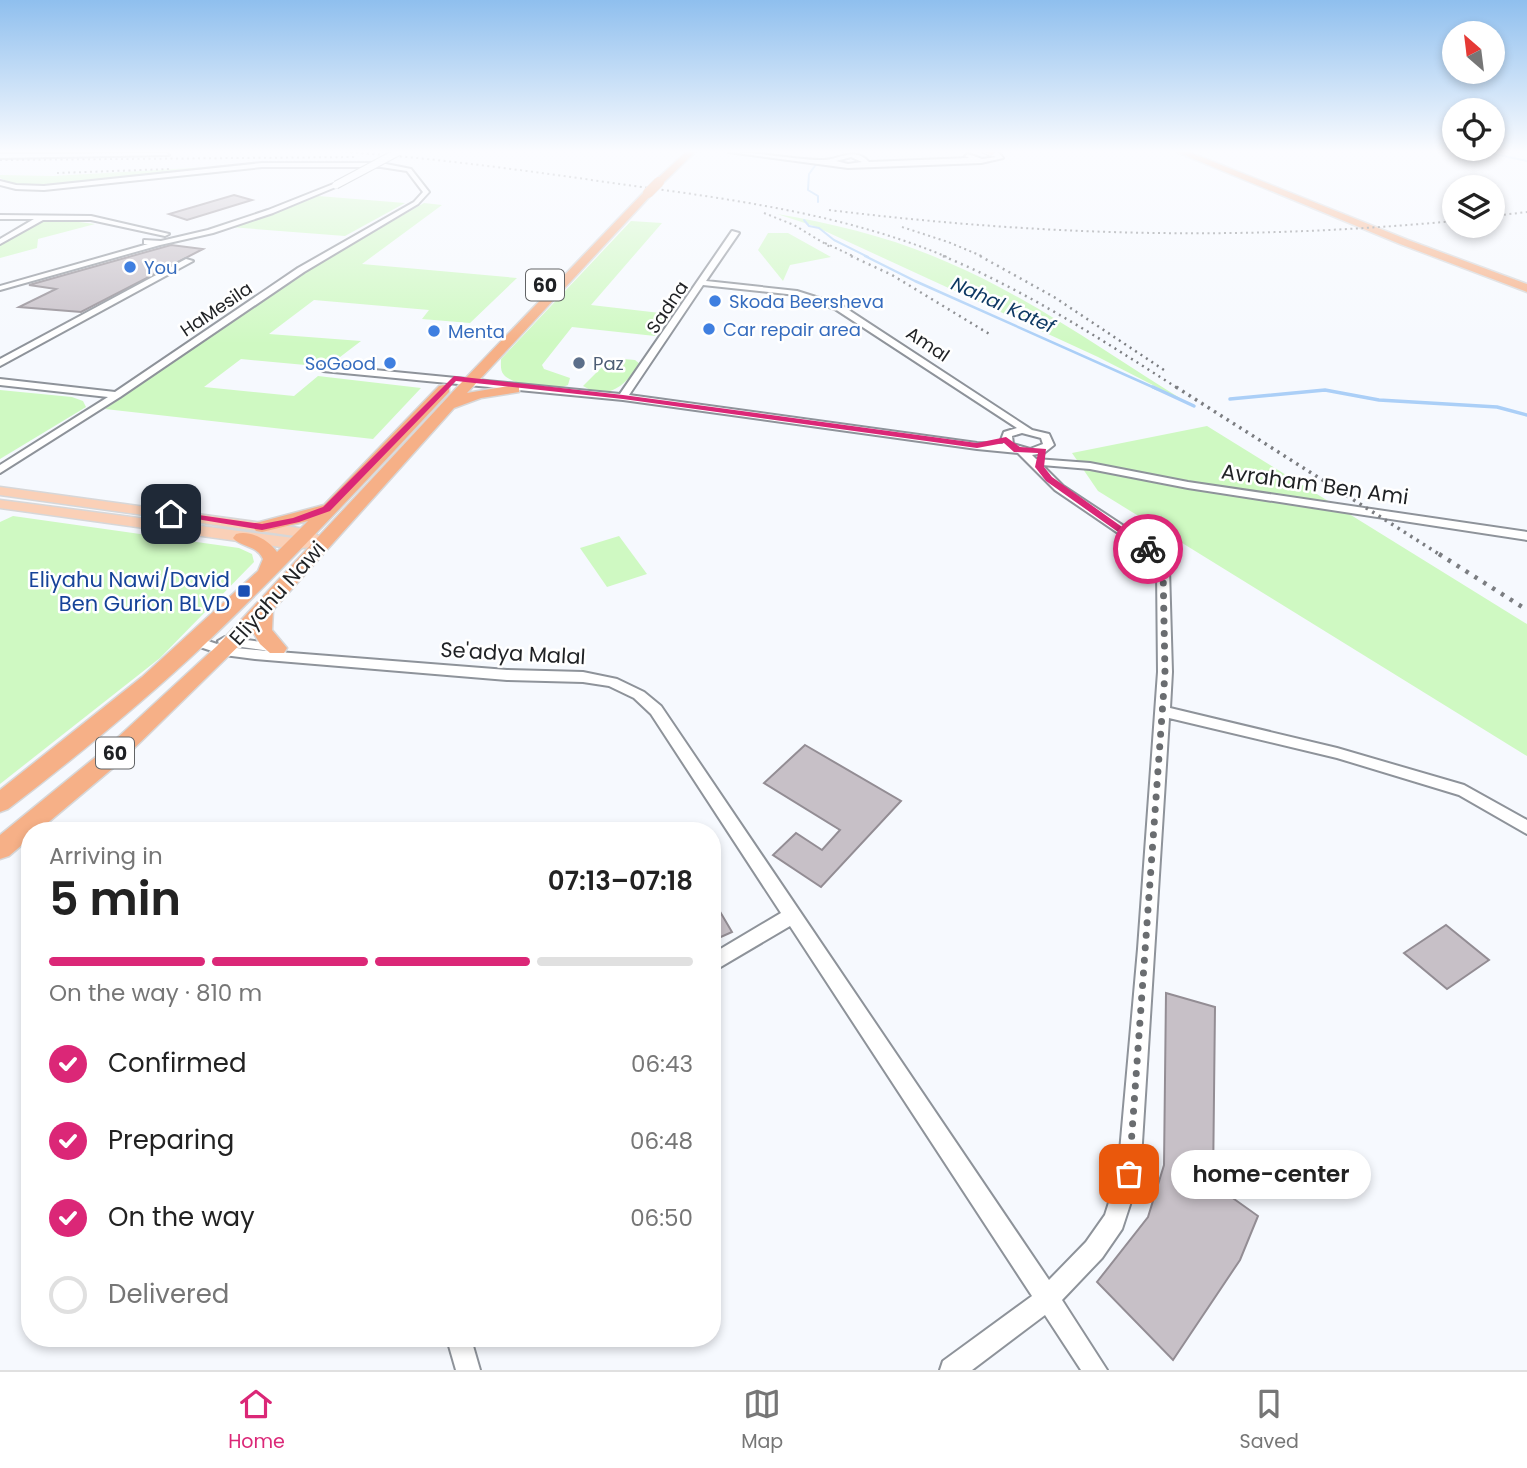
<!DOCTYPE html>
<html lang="en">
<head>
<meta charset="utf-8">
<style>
	body { margin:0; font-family:Poppins,sans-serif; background:#f2f2f2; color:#222; height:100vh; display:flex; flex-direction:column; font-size:26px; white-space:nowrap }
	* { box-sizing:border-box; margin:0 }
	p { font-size:23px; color:#767676 }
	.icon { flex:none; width:38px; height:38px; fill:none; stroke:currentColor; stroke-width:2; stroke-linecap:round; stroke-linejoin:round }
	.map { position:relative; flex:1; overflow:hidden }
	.details { position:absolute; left:21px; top:822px; width:700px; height:525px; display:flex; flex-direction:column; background:#fff; border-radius:28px; box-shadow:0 4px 10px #0003 }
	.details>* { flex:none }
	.needle { width:46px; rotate:332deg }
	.fabs { position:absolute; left:1442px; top:21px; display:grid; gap:14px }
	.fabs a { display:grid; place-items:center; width:63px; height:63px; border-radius:50%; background:#fff; box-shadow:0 4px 10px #0003; font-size:35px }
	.pin { position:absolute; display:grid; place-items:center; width:60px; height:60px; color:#fff; margin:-30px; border-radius:14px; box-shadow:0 4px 10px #0006 }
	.courier { position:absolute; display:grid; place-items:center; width:70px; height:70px; margin:-35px; border:5px solid #db2777; border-radius:50%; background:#fff; color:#222; box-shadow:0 2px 9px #0007 }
	.bubble { position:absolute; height:49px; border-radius:24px; background:#fff; box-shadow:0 4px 10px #0003; font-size:23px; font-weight:600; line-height:49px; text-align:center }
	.overview em { font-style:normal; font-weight:600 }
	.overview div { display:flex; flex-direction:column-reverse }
	.overview { display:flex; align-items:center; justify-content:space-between; height:119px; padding:0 28px }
	h1 { font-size:46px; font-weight:600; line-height:52px }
	.bar { display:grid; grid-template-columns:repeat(4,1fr); gap:10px 7px; align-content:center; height:84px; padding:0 28px }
	.bar i { height:9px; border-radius:5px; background:#e0e0e0 }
	.bar .on { background:#db2777 }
	.bar p { grid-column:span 4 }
	ol { padding:0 28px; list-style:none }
	li { display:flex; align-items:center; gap:21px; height:77px }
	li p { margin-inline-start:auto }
	li .icon { padding:7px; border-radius:50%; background:#db2777; color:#fff; stroke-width:4 }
	li:last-child { color:#767676 }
	li i { width:38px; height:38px; border:4px solid #e0e0e0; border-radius:50% }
	.tabs { display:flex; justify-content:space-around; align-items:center; height:98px; border-top:2px solid #e0e0e0; background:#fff; font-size:19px; color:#767676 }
	.tabs a { display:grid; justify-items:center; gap:4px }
	.tabs .on { color:#db2777 }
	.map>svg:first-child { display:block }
	.green { fill:#cff9c2 }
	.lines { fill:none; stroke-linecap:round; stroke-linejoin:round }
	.stream-far2 { stroke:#abcff7; stroke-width:2 }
	.stream-far1 { stroke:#abcff7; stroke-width:2.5 }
	.stream { stroke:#abcff7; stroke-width:3.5 }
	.building { fill:#c7c0c7; stroke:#938d94; stroke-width:2 }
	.minor-casing { stroke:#8e939a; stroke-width:4 }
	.major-casing { stroke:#d7d7d8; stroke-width:3 }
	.highway-casing { stroke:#d7d7d8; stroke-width:3 }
	.minor { fill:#fff; fill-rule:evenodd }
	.major { fill:#fad0b7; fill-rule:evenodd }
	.highway { fill:#f6b087; fill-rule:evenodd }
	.rail-far3 { stroke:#7b7d81; stroke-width:2; stroke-dasharray:2 3.5; stroke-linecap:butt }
	.rail-far2 { stroke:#7b7d81; stroke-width:2.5; stroke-dasharray:2 4.5; stroke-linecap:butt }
	.rail-far1 { stroke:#7b7d81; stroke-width:3.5; stroke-dasharray:2.5 5; stroke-linecap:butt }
	.rail { stroke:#7b7d81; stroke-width:4.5; stroke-dasharray:3.5 7; stroke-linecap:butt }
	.minor-bridge-casing { stroke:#8e939a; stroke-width:9; stroke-linecap:butt }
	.highway-bridge-casing { stroke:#d7d7d8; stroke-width:11; stroke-linecap:butt }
	.minor-bridge { stroke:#fff; stroke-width:7 }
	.highway-bridge { stroke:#f6b087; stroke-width:10 }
	.route { fill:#db2777 }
	.done { stroke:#6a6d70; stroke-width:7; stroke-dasharray:0 12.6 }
	.shop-dot { fill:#3f7fe0; stroke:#fff; stroke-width:2.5 }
	.service-dot { fill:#5c6f8a; stroke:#fff; stroke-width:2.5 }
	.transit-dot { fill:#1a4fb4; stroke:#fff; stroke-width:2.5 }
	.labels { text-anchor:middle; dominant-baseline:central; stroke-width:5; stroke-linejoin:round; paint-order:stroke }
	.far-shop-label { font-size:18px; fill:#366cbe; stroke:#fff; text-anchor:start }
	.far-street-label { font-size:18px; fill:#1f2124; stroke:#fff }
	.far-service-label { font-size:18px; fill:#4e5e75; stroke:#fff; text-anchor:start }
	.shield { fill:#fff; stroke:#626466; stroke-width:2 }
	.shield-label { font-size:19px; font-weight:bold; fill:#1f2124 }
	.far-water-label { font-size:19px; font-style:italic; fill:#0e3963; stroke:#fff }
	.street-label { font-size:21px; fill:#1f2124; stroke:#fff }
	.transit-label { font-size:21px; fill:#164399; stroke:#fff; text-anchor:end }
</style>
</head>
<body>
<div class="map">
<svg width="1527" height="1370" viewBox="0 0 1527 1370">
	<rect width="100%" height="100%" fill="#f6f9fe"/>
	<g class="green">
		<polygon points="259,164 51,187 17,186 0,178 0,175 53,176"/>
		<polygon points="318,196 405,203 345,236 230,227 284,210"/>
		<polygon points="424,203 442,205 362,264 517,278 470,323 422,319 429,310 314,300 269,334 361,341 327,367 241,359 204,387 294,396 318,376 421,388 373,439 105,409 296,277"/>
		<path d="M777 214C836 224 893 238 947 262 1032 298 1109 355 1188 403L1098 357 814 226Z"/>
		<polygon points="63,220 95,224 38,239 37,248 0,258 0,245 40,221"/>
		<path d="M631 221 662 223 591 305 669 314 655 336 572 327 542 365 544 369 570 378 568 385C555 391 514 386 504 375 500 371 501 364 501 359Z"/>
		<polygon points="768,233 788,233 831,257 790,265 783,281 758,250"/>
		<path d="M611 358 635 360 640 364C626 384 609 402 583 386Z"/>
		<polygon points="0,390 72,397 83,401 86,407 0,459"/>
		<polygon points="1207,426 1527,624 1527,756 1098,491 1072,453"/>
		<polygon points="13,516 239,548 252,554 254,562 160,658 0,784 0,522"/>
		<polygon points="619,536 647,574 607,587 580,548"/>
	</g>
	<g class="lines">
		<g class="stream-far2">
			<polyline points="1485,152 1527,161"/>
			<polyline points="817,163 809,174 808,190 818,196 818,202"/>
			<polyline points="804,220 809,226 819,228 834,240 868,257"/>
		</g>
		<polyline class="stream-far1" points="865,256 915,281 1157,389"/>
		<g class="stream">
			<polyline points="1153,387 1194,406"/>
			<polyline points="1230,399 1325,390 1379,400 1497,407 1527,415"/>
		</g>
	</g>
	<g class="building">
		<polygon points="234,195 252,200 187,220 169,214"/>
		<polygon points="171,245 203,249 81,312 19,307 56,289 29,285"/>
		<polygon points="805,745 901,801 821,887 773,855 796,833 822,850 840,830 764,783"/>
		<polygon points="712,898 732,932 712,941"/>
		<polygon points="1446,925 1489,960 1447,989 1404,953"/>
		<polygon points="1166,993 1215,1007 1213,1184 1258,1216 1240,1260 1173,1360 1097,1282 1148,1217 1164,1165"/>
	</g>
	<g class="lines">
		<defs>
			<g id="minor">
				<path d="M729 152C761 152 792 160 824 160 839 160 854 146 869 162L969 158 965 156 968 154 982 159 996 157 983 152 999 153 1003 158 981 163 848 168ZM851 157 862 162 848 164 836 161Z"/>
				<polygon points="0,154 166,153 169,155 0,158"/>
				<polygon points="262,163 381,163 411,169 429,192 418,204 304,272 120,397 0,473 0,465 108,397 0,385 0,379 115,392 298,268 414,202 423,192 407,171 381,167 262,167 44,190 16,189 0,185 0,181 16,185 44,186"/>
				<polygon points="336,183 338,186 273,213 213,233 160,245 0,290 0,286 148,244 144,244 144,240 161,241 208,230 268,210"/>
				<polygon points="0,215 91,216 169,234 165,236 91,220 43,220 0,244 0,239 34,219 0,219"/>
				<path d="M732 231 739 233 706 281 797 291 841 305 1032 430 1049 434 1054 445 1044 453 1032 455 1036 459 1090 463 1188 482 1527 532V540L1188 488 1090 469 1042 465 1063 486 1151 544 1169 569 1172 672 1170 708 1337 748 1464 785 1527 820V834L1459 795 1337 758 1169 718 1140 1174 1122 1229 1102 1258 1062 1300 1107 1370H1081L1045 1315 972 1370H940L943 1361 1032 1296 790 926 712 972V954L781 913 651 714 634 698 609 686 583 682 507 680 255 659 224 655 191 644 189 641 196 637 226 647 277 652 220 644 218 641 225 637 283 645 285 648 278 652 507 670 583 672 617 679 644 692 661 706 1049 1280 1086 1242 1105 1215 1118 1174 1138 949 1158 672 1157 569 1143 550 1055 490 1018 453 977 449 623 400 323 371 318 368 323 365 620 394ZM703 285 796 295 835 309 1017 428 1004 432 1001 440 1003 444 977 443 629 395ZM1022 433 1041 438 1043 444 1030 449 1013 444 1012 436Z"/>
				<polygon points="186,259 193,261 0,366 0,359"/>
				<polygon points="447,1339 471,1339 480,1370 456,1370"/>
			</g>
			<polygon id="major" points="0,487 306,529 331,542 324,546 312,542 311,547 295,549 0,508 0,500 309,540 302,537 0,495"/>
			<g id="highway">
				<polygon points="686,152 695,152 662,184 656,184 656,180"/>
				<polygon points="985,152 996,152 992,155"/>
				<polygon points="1177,152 1189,152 1408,240 1527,284 1527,292 1400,244"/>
				<polygon points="645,191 653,193 467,393 514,385 519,386 519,392 481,398 454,408 273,610 272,630 287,648 284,653 270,653 260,644 253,632 119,763 38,831 30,831 30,838 9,856 0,859 0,835 103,751 217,646 461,383"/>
				<path d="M444 385 449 386V392C369 478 289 564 204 645 142 703 76 757 8 809L0 812V790L142 677 258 571 263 559C257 545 242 548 233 538L236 534C251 530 269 540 277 552L308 521 262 532 256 531 253 527 256 523 324 505 439 386Z"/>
			</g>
		</defs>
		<use href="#minor" class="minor-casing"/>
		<use href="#major" class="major-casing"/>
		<use href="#highway" class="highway-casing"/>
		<use href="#minor" class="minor"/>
		<use href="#major" class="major"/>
		<use href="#highway" class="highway"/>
		<g class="rail-far3">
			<path d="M345 152C437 158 529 171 620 184 730 199 845 214 947 257"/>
			<polyline points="0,160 356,157"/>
			<polyline points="57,173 169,169"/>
			<path d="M829 210C1041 236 1241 241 1454 221"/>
			<polyline points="764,213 794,225 832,248"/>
			<polyline points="1493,216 1527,212"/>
			<polyline points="902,227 948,242 984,257"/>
			<polyline points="825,243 855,257"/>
		</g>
		<g class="rail-far2">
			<polyline points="851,256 892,275 991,335"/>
			<path d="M943 256C1027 291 1102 340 1179 389"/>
			<polyline points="980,256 1054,297 1164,370"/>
		</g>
		<polyline class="rail-far1" points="1176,387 1442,556"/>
		<polyline class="rail" points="1439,554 1527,610"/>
		<defs>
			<polyline id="minor-bridge" points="336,185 398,152"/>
			<polyline id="highway-bridge" points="648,193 659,182"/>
		</defs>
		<use href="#minor-bridge" class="minor-bridge-casing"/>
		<use href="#highway-bridge" class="highway-bridge-casing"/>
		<use href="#minor-bridge" class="minor-bridge"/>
		<use href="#highway-bridge" class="highway-bridge"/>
	</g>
	<linearGradient id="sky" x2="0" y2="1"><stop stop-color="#8fbfee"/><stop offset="0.44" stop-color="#fbfcff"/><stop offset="1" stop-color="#fbfcff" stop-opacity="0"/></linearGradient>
	<rect width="1527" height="344" fill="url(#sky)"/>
	<polygon class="route" points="454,376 623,395 977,443 1006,437 1020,447 1046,449 1044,467 1052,477 1153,549 1145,551 1046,481 1035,467 1038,453 1014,452 1004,443 977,448 623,399 456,381 330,511 299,522 262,530 167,514 171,511 262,524 293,518 323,507"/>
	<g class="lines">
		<polyline class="done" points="1129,1174 1165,673 1163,569 1148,549"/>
	</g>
	<g class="shop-dot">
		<circle cx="130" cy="267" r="7"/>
		<circle cx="715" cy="301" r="7"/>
		<circle cx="709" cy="329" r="7"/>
		<circle cx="434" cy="331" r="7"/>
		<circle cx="390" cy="363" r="7"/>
	</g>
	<circle class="service-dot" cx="579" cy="363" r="7"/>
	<rect class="transit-dot" x="237" y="584" width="14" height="14" rx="3.5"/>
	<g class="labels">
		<g class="far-shop-label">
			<text x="144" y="267">You</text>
			<text x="729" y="301">Skoda Beersheva</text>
			<text x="723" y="329">Car repair area</text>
			<text x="448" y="331">Menta</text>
			<text x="376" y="363" text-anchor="end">SoGood</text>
		</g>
		<g class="far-street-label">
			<text transform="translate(667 307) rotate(-56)">Sadna</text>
			<text transform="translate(216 309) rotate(-34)">HaMesila</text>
			<text transform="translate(928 344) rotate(34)">Amal</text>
		</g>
		<g class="far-service-label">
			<text x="593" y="363">Paz</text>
		</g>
		<g class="shield">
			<rect x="526" y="269.5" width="38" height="31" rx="5"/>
			<rect x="96" y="737.5" width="38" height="31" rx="5"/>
		</g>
		<g class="shield-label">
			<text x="545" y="285">60</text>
			<text x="115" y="753">60</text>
		</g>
		<g class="far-water-label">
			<text transform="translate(1003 305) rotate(24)">Nahal Katef</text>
		</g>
		<g class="street-label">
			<text transform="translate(1315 484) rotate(8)">Avraham Ben Ami</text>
			<text transform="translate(277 593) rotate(-48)">Eliyahu Nawi</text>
			<text transform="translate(513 653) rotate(3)">Se'adya Malal</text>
		</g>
		<g class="transit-label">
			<text x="230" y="579">Eliyahu Nawi/David<tspan x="230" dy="24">Ben Gurion BLVD</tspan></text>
		</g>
	</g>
</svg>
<div class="fabs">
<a><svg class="needle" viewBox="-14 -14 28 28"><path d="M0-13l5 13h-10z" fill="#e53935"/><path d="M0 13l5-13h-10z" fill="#767676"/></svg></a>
<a><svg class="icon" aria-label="locate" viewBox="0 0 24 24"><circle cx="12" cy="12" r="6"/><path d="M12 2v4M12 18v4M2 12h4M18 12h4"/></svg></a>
<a><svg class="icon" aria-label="layers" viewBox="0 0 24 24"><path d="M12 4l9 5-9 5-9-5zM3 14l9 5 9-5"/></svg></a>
</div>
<div class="pin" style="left:1129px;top:1174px;background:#ea580c"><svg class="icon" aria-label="bag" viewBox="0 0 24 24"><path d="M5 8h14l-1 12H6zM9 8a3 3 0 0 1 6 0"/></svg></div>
<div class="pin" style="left:171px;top:514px;background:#1f2937"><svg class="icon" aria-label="home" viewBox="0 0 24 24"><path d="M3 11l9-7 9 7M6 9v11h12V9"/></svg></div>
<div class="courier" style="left:1148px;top:549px"><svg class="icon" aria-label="bike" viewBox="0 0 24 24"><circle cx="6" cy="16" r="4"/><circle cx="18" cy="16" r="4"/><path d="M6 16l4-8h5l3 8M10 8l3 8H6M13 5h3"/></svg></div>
<div class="bubble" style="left:1171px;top:1150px;width:200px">home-center</div>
<section class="details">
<div class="overview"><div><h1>5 min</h1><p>Arriving in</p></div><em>07:13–07:18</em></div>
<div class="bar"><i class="on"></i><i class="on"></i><i class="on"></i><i></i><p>On the way · 810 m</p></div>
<ol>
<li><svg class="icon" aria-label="check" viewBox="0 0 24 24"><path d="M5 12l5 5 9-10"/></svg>Confirmed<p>06:43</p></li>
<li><svg class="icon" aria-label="check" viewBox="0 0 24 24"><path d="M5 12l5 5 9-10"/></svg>Preparing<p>06:48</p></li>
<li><svg class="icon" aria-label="check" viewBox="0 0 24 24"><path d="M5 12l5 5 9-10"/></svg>On the way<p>06:50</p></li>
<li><i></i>Delivered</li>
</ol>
</section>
</div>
<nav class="tabs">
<a class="on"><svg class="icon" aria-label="home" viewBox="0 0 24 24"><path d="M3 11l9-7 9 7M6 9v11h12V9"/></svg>Home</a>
<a><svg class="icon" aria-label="map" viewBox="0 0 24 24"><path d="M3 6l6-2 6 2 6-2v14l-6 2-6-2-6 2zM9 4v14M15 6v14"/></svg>Map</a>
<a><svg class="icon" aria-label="saved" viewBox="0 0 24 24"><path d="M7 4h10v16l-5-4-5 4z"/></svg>Saved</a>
</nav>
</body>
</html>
